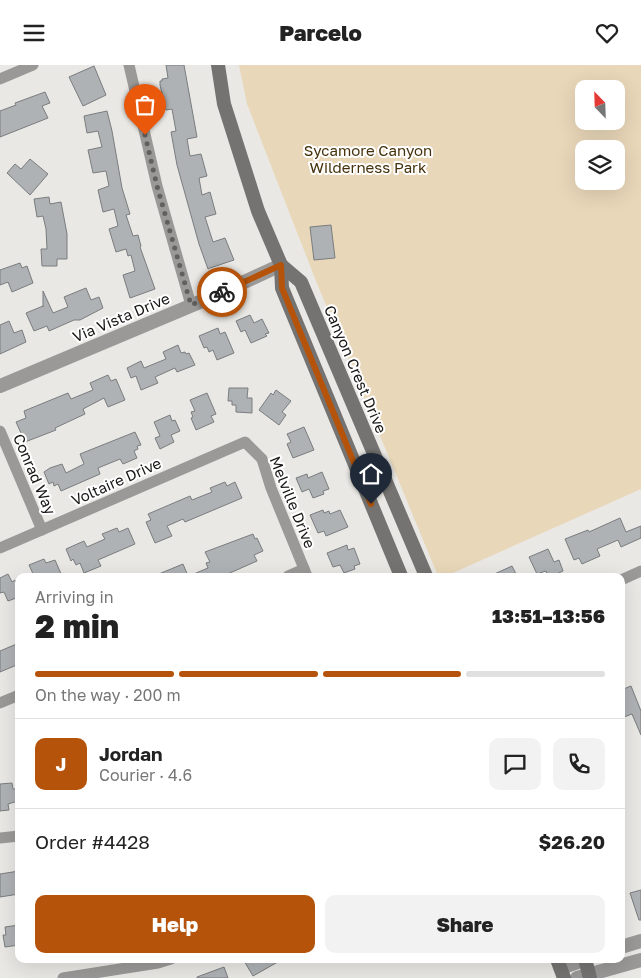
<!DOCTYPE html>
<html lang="en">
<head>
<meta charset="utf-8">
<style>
	body { margin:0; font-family:"Golos Text",sans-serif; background:#f2f2f2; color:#222; height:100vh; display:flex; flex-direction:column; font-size:19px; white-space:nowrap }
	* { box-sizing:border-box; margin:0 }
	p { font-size:16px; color:#767676 }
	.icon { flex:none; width:28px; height:28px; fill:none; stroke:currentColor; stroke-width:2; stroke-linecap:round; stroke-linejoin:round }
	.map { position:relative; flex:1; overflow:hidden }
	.details { position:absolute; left:15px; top:508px; width:610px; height:390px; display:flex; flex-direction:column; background:#fff; border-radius:10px; box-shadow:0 5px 20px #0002 }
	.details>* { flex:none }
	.needle { width:32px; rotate:337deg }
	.tools { position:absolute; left:575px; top:15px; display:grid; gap:10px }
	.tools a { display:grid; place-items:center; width:50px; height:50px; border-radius:10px; background:#fff; box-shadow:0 5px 20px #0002; font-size:25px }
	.pin { position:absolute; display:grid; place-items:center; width:42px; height:42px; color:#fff; margin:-51px -21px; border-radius:50% 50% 50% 0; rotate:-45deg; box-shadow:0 0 5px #0007 }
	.pin .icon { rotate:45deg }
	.courier { position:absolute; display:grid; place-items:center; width:50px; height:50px; margin:-25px; border:4px solid #b45309; border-radius:50%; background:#fff; color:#222; box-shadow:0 1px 6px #0007 }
	.summary em { font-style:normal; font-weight:800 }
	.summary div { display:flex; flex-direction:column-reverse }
	.summary { display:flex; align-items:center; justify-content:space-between; height:85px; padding:0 20px }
	h1 { font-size:32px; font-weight:800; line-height:38px }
	.bar { display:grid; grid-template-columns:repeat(4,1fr); gap:8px 5px; align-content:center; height:60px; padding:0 20px }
	.bar i { height:6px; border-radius:4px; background:#e0e0e0 }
	.bar .active { background:#b45309 }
	.bar p { grid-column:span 4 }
	.line { display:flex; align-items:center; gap:12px; padding:0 20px; border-top:1px solid #e0e0e0 }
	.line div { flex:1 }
	.round { display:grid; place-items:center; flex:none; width:52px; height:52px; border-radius:10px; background:#f2f2f2 }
	.cta { display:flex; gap:10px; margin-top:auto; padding:10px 20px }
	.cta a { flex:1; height:58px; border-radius:10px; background:#b45309; color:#fff; font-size:20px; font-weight:800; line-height:58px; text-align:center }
	.cta a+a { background:#f2f2f2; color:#222 }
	header { display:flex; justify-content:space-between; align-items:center; height:65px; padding:0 20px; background:#fff; font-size:22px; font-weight:800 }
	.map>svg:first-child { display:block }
	.green { fill:#e9d7b9; fill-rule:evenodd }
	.building { fill:#aeb2b4; stroke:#797d7f }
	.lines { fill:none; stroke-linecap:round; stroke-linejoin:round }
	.minor { stroke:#9a9997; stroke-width:11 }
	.tertiary { stroke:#9a9997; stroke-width:14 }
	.secondary { stroke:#747371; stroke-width:14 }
	.done { stroke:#62605e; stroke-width:5; stroke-dasharray:0 9 }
	.route { stroke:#b45309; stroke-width:6 }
	.labels { text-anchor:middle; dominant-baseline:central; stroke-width:4; stroke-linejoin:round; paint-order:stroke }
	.park-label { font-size:15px; fill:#45310b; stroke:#fff }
	.street-label { font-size:15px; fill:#181716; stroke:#fff }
</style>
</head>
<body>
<header><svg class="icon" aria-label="menu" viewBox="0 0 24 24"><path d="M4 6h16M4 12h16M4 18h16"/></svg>Parcelo<svg class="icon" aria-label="heart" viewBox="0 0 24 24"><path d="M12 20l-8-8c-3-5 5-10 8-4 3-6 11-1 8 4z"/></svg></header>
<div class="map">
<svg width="641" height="913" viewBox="0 0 641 913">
	<rect width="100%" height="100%" fill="#eae8e4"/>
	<path class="green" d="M239 0H641V424L446 511H438L316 216 247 39ZM584 24H616V56H584ZM584 84H616V116H584Z"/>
	<g class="building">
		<polygon points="166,0 184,0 197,72 187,74 190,91 201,89 207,111 199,113 202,130 210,127 216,149 205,152 213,177 225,173 234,195 210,203 208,204 199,179 177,100 171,67 176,66 172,44 166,45 160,20 160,16 162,16 162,14 168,13"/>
		<polygon points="94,1 106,30 83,41 69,12"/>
		<polygon points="45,27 50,38 42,41 48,53 0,72 0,46 16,40 15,38"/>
		<polygon points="107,46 112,66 122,123 130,149 126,150 133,171 138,170 141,181 140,182 155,224 130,233 123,210 135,206 131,190 128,191 126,184 116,187 109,164 118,161 114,144 103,147 98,125 109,121 106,106 93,108 88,85 102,82 98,66 87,68 84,51"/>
		<polygon points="30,94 48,109 30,130 7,108 15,99 21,104"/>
		<polygon points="49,132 50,139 61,137 67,169 67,194 57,194 57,201 42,201 41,184 47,184 46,164 43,151 37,152 34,134"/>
		<polygon points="331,160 335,193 314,195 310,162"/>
		<polygon points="20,198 22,203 27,201 33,218 12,227 8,217 0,220 0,205"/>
		<polygon points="86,223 91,235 99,232 103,243 80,255 74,255 49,266 47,261 34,266 26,248 43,241 43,242 43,226 53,248 68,242 64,232"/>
		<polygon points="250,250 254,258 262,254 269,268 265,269 267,271 251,278 245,265 241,267 236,256"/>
		<polygon points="9,256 14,268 22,265 26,277 0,289 0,260"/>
		<polygon points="218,263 220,269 225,267 234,288 217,295 213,285 209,287 207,282 204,283 199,271"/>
		<polygon points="178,280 181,288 185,287 186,289 189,288 195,300 177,307 175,303 155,312 158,318 141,325 136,311 131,313 127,303 141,296 144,303 166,294 163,287"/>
		<polygon points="108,310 111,316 116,314 125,335 108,342 104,333 83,344 85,349 55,363 56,365 25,377 16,357 26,353 24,346 68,328 71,334 93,325 90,318"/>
		<polygon points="229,323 248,323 247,333 252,333 252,348 236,347 236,340 232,340 232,336 228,336"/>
		<polygon points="276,325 291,336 282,347 286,350 279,360 259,345 271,328 273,330"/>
		<polygon points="207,328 216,349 211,351 214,357 196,365 191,353 193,352 191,347 195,346 190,335"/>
		<polygon points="170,350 172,356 175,355 180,366 171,370 174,377 160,384 155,373 160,371 154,357"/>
		<polygon points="304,362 314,385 293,393 287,379 291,377 287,369"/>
		<polygon points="135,367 141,380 137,381 138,384 134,386 137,393 123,399 120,394 98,403 100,409 61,426 58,419 54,421 53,417 49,419 44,407 50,403 62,399 66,408 84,399 80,389"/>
		<polygon points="322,407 329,424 323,426 324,429 313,433 309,424 302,427 296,413 307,409 308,413"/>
		<polygon points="225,417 227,421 235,417 242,433 185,457 183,454 167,461 172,471 155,478 146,457 151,455 148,449 190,431 192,435 212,427 210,423"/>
		<polygon points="323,445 324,448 329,446 330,449 340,445 348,462 326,471 324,466 318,468 310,450"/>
		<polygon points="620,453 626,467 641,461 641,473 621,482 618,475 597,484 600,491 582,499 579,493 574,495 565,474 588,465 589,467"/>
		<polygon points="117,463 119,467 128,463 135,479 98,495 101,501 84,508 80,498 76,500 73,494 71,496 66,484 84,476 87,482 105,474 102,469"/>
		<polygon points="253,469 255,474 257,473 263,486 254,490 257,496 223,511 189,511 208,503 206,498 210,497 205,487"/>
		<polygon points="347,480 348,485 354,483 360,499 354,501 355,504 344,508 340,500 333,502 327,488"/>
		<polygon points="548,484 554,497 559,495 563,506 552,511 548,511 546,506 537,509 529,492"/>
		<polygon points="44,494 46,498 55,495 62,511 34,511 29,500"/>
		<polygon points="183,499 188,511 154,511"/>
		<polygon points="512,501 517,511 490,511"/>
		<polygon points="8,509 12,517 15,515 16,518 19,517 19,532 8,536 4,527 0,528 0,513"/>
		<polygon points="19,578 19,599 0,607 0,586"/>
		<polygon points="631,621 641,646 641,670 632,649 621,653 621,625"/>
		<polygon points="12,718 13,724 16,724 18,736 8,739 9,745 0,746 0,719"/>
		<polygon points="19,806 19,829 0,832 0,809"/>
		<polygon points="641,825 641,855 639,855 630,828"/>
		<polygon points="19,860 19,880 5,882 3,870 6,870 5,862"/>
		<polygon points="243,894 283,894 253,911"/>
		<polygon points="224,902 228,913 197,913 197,912"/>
	</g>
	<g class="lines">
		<g class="minor">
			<polyline points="129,0 157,121 191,240"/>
			<polyline points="0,14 33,0"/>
			<polyline points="0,366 42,465"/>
			<polyline points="0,483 245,377 262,394 271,423 307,511"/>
			<polyline points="288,511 304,504"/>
			<polyline points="621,515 641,506"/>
			<polyline points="0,638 19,630"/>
			<polyline points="0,773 19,771"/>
			<polyline points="63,913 158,898 171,894"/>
		</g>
		<g class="tertiary">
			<polyline points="0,321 214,231 281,200"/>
			<polyline points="621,882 641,876"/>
			<polyline points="561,903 587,894"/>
			<polyline points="577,913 641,895"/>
		</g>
		<g class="secondary">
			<polyline points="218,0 224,39 258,146 281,200 282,223 401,511"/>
			<polyline points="281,200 301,217 426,511"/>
			<polyline points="557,894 564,913"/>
			<polyline points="585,894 590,913"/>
		</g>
	</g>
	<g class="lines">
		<polyline class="done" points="145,70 157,121 191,240 222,227"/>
		<polyline class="route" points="222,227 281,200 282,223 371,439"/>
	</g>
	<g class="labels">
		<g class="park-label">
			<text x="368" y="85">Sycamore Canyon<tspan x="368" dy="17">Wilderness Park</tspan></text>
		</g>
		<g class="street-label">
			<text transform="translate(121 252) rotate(-23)">Via Vista Drive</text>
			<text transform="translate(356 304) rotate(67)">Canyon Crest Drive</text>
			<text transform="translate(35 409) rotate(67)">Conrad Way</text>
			<text transform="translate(116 416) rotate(-24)">Voltaire Drive</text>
			<text transform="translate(293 437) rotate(68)">Melville Drive</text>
		</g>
	</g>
</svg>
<div class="tools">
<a><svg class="needle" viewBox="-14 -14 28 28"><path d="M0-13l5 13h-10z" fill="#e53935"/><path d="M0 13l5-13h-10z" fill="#767676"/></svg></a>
<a><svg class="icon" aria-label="layers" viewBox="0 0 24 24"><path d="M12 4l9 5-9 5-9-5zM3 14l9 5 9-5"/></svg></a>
</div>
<div class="pin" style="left:145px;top:70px;background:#ea580c"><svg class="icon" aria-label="bag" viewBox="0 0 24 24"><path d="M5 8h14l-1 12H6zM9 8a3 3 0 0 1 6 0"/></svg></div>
<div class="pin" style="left:371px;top:439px;background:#1f2937"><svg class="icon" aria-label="home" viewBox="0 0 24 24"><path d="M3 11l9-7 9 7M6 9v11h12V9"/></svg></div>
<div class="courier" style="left:222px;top:227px"><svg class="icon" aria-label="bike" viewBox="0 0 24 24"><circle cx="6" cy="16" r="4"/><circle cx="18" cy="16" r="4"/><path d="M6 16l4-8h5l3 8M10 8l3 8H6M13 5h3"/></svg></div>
<section class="details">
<div class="summary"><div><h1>2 min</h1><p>Arriving in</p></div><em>13:51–13:56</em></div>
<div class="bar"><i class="active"></i><i class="active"></i><i class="active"></i><i></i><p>On the way · 200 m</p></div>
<div class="line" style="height:90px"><b class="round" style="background:#b45309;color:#fff">J</b><div><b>Jordan</b><p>Courier · 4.6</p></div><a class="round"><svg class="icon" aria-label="chat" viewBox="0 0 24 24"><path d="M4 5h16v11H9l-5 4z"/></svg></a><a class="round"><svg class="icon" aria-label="phone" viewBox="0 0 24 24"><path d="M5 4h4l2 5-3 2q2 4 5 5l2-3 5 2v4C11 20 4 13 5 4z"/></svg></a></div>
<div class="line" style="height:65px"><div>Order #4428</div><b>$26.20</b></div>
<div class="cta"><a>Help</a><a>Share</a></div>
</section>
</div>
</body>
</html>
